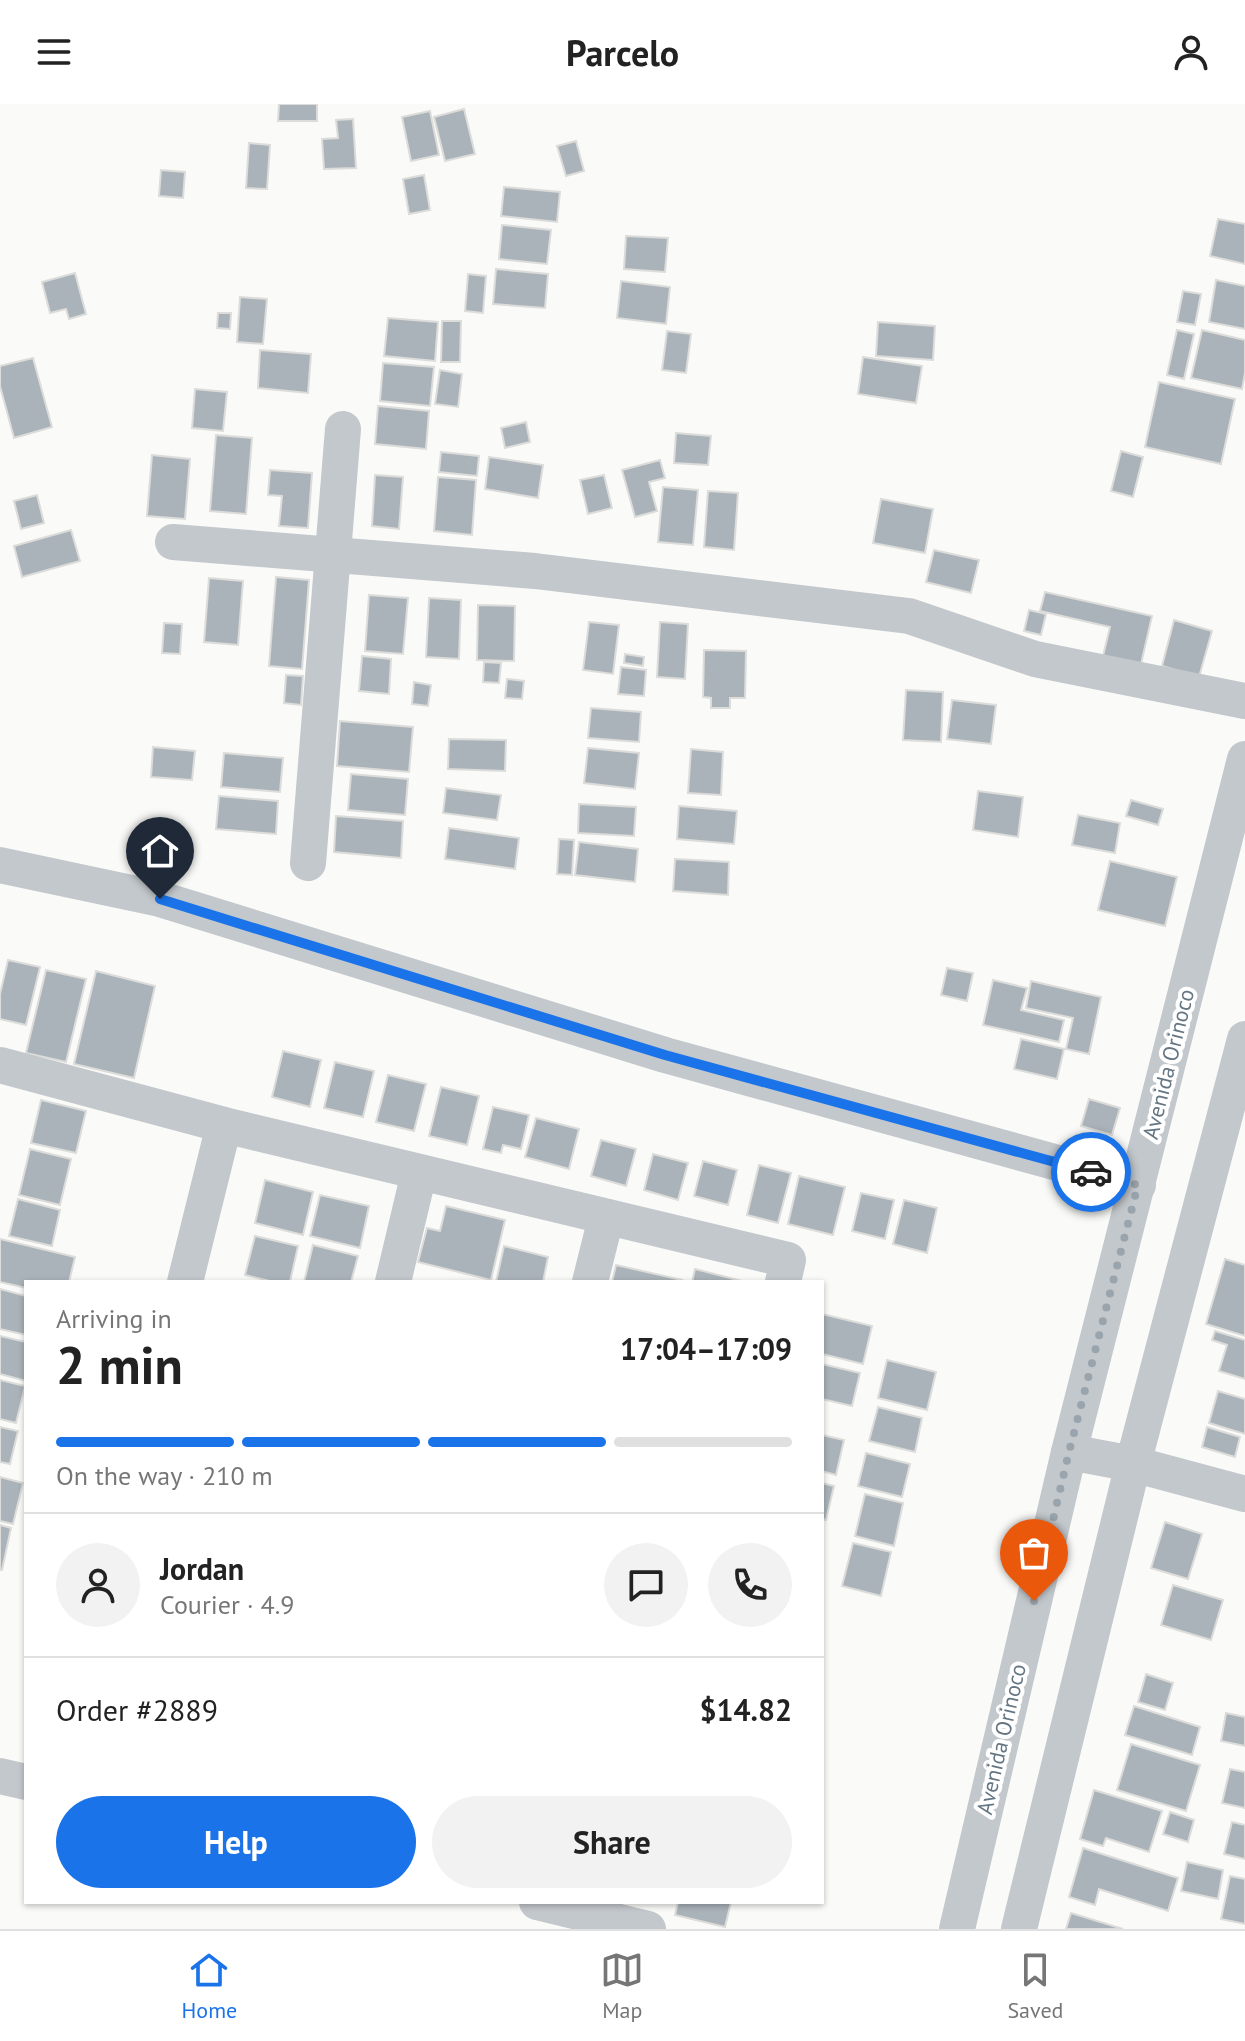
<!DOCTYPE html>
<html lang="en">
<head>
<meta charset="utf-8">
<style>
	body { margin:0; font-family:"PT Sans",sans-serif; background:#f2f2f2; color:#222; height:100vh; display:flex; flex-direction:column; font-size:30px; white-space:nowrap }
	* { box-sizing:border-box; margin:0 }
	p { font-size:26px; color:#767676 }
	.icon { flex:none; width:44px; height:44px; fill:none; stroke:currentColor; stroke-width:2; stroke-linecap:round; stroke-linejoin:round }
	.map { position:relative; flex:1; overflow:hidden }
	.drawer { position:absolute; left:24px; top:1176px; width:800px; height:624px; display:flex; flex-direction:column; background:#fff; border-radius:0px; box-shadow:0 2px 6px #0004 }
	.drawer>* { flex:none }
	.pin { position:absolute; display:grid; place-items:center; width:68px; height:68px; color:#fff; margin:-82px -34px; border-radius:50% 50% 50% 0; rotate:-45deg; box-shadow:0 0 8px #0007 }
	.pin .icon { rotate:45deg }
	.courier { position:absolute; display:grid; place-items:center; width:80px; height:80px; margin:-40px; border:6px solid #1a73e8; border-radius:50%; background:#fff; color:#222; box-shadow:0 2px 10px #0007 }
	.head em { font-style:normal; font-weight:600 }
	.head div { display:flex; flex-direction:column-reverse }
	.head { display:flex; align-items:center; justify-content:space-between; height:136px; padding:0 32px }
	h1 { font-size:52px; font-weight:600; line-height:60px }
	.bar { display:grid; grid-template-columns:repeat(4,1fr); gap:12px 8px; align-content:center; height:96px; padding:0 32px }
	.bar i { height:10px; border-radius:6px; background:#e0e0e0 }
	.bar .current { background:#1a73e8 }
	.bar p { grid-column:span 4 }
	.line { display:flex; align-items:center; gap:20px; padding:0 32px; border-top:2px solid #e0e0e0 }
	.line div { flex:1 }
	.round { display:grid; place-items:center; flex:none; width:84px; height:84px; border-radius:42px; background:#f2f2f2 }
	.action { display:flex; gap:16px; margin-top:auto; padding:16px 32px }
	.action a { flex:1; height:92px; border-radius:48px; background:#1a73e8; color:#fff; font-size:32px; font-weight:600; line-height:92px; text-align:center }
	.action a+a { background:#f2f2f2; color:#222 }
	header { display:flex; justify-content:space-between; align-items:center; height:104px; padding:0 32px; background:#fff; font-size:36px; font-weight:600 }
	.tab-bar { display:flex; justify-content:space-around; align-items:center; height:112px; border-top:2px solid #e0e0e0; background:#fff; font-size:22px; color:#767676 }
	.tab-bar a { display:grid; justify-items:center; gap:4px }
	.tab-bar .current { color:#1a73e8 }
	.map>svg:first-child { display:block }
	.building { fill:#aab3b9; stroke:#dcdcda; stroke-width:2 }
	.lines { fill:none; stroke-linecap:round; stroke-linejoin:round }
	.minor { stroke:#c3c8cc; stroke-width:36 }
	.done { stroke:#99a4ac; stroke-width:8; stroke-dasharray:0 14.4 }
	.route { stroke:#1a73e8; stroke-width:10 }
	.labels { text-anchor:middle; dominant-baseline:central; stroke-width:8; stroke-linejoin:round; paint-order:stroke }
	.street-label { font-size:22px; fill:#657683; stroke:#fff }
</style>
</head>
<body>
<header><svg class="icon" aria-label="menu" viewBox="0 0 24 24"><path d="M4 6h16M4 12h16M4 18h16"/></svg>Parcelo<svg class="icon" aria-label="person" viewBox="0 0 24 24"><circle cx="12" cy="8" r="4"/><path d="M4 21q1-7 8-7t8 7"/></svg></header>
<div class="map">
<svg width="1245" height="1825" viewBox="0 0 1245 1825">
	<rect width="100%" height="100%" fill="#fafaf8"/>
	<g class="building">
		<polygon points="279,0 317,0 317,17 278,17"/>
		<polygon points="464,5 475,50 445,57 434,13"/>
		<polygon points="430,7 439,51 411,57 402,13"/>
		<polygon points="353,15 356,64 324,65 322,35 338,34 336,16"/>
		<polygon points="576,37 584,67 566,72 557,42"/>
		<polygon points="249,39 270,41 267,85 246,84"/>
		<polygon points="161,66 185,68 183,94 159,92"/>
		<polygon points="424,71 430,106 409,110 403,75"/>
		<polygon points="504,83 560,88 557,118 501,112"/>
		<polygon points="1218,115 1245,120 1245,160 1210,152"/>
		<polygon points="502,121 551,126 547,160 499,155"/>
		<polygon points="626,132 668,134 665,168 624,165"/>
		<polygon points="496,165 548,170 545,204 493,200"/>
		<polygon points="75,169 86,210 69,215 66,205 50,209 42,178"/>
		<polygon points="468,170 486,172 483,209 465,207"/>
		<polygon points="1216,176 1245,182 1245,225 1209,218"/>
		<polygon points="621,177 670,183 666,220 617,214"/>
		<polygon points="1183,187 1201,190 1195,221 1177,218"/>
		<polygon points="240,193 267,195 263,240 237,238"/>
		<polygon points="218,209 231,209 230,225 217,224"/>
		<polygon points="388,214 438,218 435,257 384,252"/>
		<polygon points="442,217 461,217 460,258 441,258"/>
		<polygon points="878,218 935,222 933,256 876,252"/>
		<polygon points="1177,226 1194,230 1184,275 1167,271"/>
		<polygon points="1202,226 1245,236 1245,269 1242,285 1191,274"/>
		<polygon points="667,227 691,230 686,269 662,266"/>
		<polygon points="260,246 311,250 308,289 258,284"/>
		<polygon points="863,253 922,262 916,299 858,290"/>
		<polygon points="33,254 52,323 14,334 0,282 0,262"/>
		<polygon points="383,259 434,263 430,302 380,297"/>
		<polygon points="440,266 462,270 458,303 435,300"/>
		<polygon points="1159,278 1235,295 1221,360 1145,343"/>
		<polygon points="195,285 227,288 223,327 192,324"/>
		<polygon points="378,302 429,307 426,345 375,340"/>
		<polygon points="526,318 530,338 505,344 501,324"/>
		<polygon points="676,329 711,332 708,361 674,359"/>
		<polygon points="216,331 252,334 246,410 210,407"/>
		<polygon points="1121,347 1143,353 1133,393 1111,387"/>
		<polygon points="441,348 479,352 477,372 439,368"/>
		<polygon points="152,351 190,355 185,415 147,412"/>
		<polygon points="489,353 543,361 538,394 485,385"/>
		<polygon points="660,356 665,374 649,378 657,407 635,413 622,366"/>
		<polygon points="270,366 312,369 308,424 279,422 282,392 268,391"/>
		<polygon points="375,371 403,373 399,425 372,422"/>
		<polygon points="604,371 612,404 588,410 580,376"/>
		<polygon points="438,373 476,376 472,431 434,427"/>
		<polygon points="663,383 698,386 693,441 658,438"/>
		<polygon points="708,387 738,389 734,446 704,443"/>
		<polygon points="37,391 44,419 21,425 14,397"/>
		<polygon points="881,395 933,405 925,449 873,439"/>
		<polygon points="71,426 80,457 22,473 14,442"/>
		<polygon points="934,446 979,456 971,489 926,478"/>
		<polygon points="276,473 309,476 302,565 269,562"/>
		<polygon points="209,474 243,477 238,541 204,538"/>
		<polygon points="1045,488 1152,512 1141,560 1103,552 1110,523 1040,507"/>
		<polygon points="369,491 408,494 403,550 365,547"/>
		<polygon points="429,494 461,496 459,555 426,553"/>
		<polygon points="478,501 515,502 514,557 477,556"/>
		<polygon points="1029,506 1046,510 1041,531 1024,527"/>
		<polygon points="1174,516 1212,527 1199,573 1162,562"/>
		<polygon points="589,518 619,521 613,570 583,566"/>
		<polygon points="660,518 688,520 685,575 657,573"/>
		<polygon points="164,519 182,520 180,550 162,549"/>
		<polygon points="704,546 746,547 745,594 730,594 730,604 711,604 711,594 703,593"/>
		<polygon points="625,550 644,553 643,562 624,559"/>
		<polygon points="362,552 391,555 389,590 359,587"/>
		<polygon points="484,558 501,559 499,579 483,578"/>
		<polygon points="621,563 646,566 644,592 618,590"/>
		<polygon points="286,571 303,572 301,601 284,599"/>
		<polygon points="507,575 524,577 522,595 505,594"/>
		<polygon points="414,578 431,581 428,602 412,600"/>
		<polygon points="906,586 943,588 941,638 903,636"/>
		<polygon points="952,596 996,601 991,640 947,635"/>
		<polygon points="591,604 641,608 639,638 588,634"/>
		<polygon points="340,617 413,623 409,668 337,662"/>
		<polygon points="449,635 506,636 505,667 448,665"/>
		<polygon points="153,643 195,647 192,676 151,673"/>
		<polygon points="588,644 639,649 635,685 584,679"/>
		<polygon points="691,645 723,648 721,691 688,689"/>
		<polygon points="224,649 283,654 280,688 221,683"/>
		<polygon points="351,670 408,675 405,711 348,706"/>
		<polygon points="446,684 501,691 497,716 443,709"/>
		<polygon points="978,687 1023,693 1018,733 973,726"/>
		<polygon points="219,692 278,697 276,730 216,725"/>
		<polygon points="1131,696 1163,705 1158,721 1126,712"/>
		<polygon points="579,700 636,703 634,732 578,729"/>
		<polygon points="679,702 737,707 734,740 677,735"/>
		<polygon points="1078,711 1120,719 1115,749 1072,741"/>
		<polygon points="336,712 403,717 401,754 334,748"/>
		<polygon points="449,724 519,734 515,765 445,755"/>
		<polygon points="559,735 574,736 572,771 557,770"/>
		<polygon points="579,738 638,745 635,778 575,771"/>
		<polygon points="675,755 729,758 728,791 673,787"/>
		<polygon points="1110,757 1177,773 1165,822 1098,806"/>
		<polygon points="8,856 40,863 26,921 0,915 0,890"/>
		<polygon points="947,864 973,869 967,897 941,891"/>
		<polygon points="46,866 86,875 66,958 26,949"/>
		<polygon points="96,867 155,882 134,974 74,960"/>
		<polygon points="993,876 1027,884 1021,906 1064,916 1059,938 983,921"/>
		<polygon points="1031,877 1101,893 1089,950 1066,945 1073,914 1026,904"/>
		<polygon points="1021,935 1064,945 1057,975 1014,965"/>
		<polygon points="283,947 321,956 310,1003 272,993"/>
		<polygon points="335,958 374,967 363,1013 324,1004"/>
		<polygon points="388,971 426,980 414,1027 376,1018"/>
		<polygon points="441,983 479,992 467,1041 429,1032"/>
		<polygon points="1089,995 1120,1004 1112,1031 1081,1022"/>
		<polygon points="41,996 86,1007 76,1049 31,1039"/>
		<polygon points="493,1003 529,1011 521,1045 503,1041 501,1049 483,1045"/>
		<polygon points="536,1014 579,1025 569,1065 525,1053"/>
		<polygon points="601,1036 636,1045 626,1082 591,1072"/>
		<polygon points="30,1045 71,1055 60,1101 19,1091"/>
		<polygon points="653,1050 688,1059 678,1096 644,1086"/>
		<polygon points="703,1057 737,1066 728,1101 694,1092"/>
		<polygon points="759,1061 791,1069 778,1119 747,1111"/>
		<polygon points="799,1072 845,1083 833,1131 788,1120"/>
		<polygon points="265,1076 313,1088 303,1131 255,1119"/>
		<polygon points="861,1089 894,1096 885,1135 852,1127"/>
		<polygon points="320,1091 369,1102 360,1144 310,1132"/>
		<polygon points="18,1095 60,1106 52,1142 9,1132"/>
		<polygon points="904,1096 937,1104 927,1149 893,1140"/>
		<polygon points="446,1102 505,1116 491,1176 418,1158 427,1124 440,1127"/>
		<polygon points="255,1132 298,1142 290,1178 274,1178 245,1171"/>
		<polygon points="0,1135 75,1153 69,1178 26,1178 26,1184 0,1178"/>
		<polygon points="313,1141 358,1152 351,1178 304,1178"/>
		<polygon points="504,1142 548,1153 543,1178 496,1178"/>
		<polygon points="1225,1155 1245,1161 1245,1232 1206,1220"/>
		<polygon points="616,1161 682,1176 681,1178 612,1178"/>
		<polygon points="695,1165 742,1177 742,1178 692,1178"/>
		<polygon points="0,1185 26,1192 26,1231 0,1225"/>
		<polygon points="822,1210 872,1222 863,1260 822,1250"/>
		<polygon points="1215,1227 1245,1236 1245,1275 1219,1267 1227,1241 1212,1236"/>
		<polygon points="0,1232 26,1238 26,1277 0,1270"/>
		<polygon points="887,1256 936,1268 927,1306 878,1294"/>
		<polygon points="822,1260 860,1269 852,1302 822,1295"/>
		<polygon points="0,1276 25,1282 16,1319 0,1315"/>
		<polygon points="1218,1287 1245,1295 1245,1330 1209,1319"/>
		<polygon points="878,1303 922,1314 915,1348 869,1337"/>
		<polygon points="0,1323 18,1327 10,1360 0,1358"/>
		<polygon points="1207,1323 1240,1333 1235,1353 1202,1343"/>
		<polygon points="822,1331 844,1336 836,1371 822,1367"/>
		<polygon points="866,1349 910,1360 902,1393 858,1382"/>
		<polygon points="0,1373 23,1379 13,1420 0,1417"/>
		<polygon points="822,1379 834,1382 826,1416 822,1415"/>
		<polygon points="865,1390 903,1399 894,1442 855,1432"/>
		<polygon points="1165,1418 1202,1430 1188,1475 1151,1464"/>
		<polygon points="0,1421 11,1424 2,1466 0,1466"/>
		<polygon points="853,1439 891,1448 881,1492 842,1482"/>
		<polygon points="1173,1481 1223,1496 1211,1536 1161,1521"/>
		<polygon points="1146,1570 1173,1579 1165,1606 1138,1598"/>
		<polygon points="1134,1602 1200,1623 1192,1651 1125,1631"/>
		<polygon points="1226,1609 1245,1613 1245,1642 1221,1637"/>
		<polygon points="1131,1640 1200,1661 1186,1707 1117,1686"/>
		<polygon points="1230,1665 1245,1668 1245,1704 1222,1699"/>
		<polygon points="1094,1686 1162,1707 1149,1748 1106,1734 1103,1742 1080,1735"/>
		<polygon points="1170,1708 1194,1716 1188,1738 1163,1730"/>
		<polygon points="1232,1718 1245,1721 1245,1755 1224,1750"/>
		<polygon points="1083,1744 1178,1774 1168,1807 1099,1785 1095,1801 1069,1793"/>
		<polygon points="1187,1758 1223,1766 1218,1795 1181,1787"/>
		<polygon points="1230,1772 1245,1775 1245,1820 1221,1815"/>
		<polygon points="678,1798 731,1798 725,1823 675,1811"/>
		<polygon points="1071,1809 1123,1825 1066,1825"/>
	</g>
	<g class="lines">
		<g class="minor">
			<polyline points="173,438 535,467 909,512 1035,555 1245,597"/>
			<polyline points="308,759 343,325"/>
			<polyline points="0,761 160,795 665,951 1138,1081"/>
			<polyline points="0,961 224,1021 788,1156 783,1178"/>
			<polyline points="185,1178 224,1021"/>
			<polyline points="393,1178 419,1069"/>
			<polyline points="590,1178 606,1114"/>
			<polyline points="1069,1348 1133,1360 1245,1390"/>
			<polyline points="0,1672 26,1678"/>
			<polyline points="537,1798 648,1825"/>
			<polyline points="957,1825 1069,1348 1245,655"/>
			<polyline points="1019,1825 1133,1360 1245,935"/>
		</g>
	</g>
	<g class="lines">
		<polyline class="done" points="1034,1497 1069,1348 1138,1081 1091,1068"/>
		<polyline class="route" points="160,795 665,951 1091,1068"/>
	</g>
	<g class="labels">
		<g class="street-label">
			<text transform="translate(1168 960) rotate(-76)">Avenida Orinoco</text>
			<text transform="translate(1001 1635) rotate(-77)">Avenida Orinoco</text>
		</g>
	</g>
</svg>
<div class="pin" style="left:1034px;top:1497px;background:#ea580c"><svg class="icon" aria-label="bag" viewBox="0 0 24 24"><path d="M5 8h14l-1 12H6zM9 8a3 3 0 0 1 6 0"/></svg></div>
<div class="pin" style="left:160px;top:795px;background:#1f2937"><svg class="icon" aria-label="home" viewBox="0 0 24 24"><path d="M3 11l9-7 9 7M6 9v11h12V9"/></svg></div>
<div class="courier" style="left:1091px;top:1068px"><svg class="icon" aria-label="car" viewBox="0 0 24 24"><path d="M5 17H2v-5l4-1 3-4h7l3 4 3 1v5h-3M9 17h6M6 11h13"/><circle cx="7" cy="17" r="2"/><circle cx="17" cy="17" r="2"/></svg></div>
<section class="drawer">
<div class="head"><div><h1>2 min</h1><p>Arriving in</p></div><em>17:04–17:09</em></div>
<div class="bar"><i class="current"></i><i class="current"></i><i class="current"></i><i></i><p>On the way · 210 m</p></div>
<div class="line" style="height:144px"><a class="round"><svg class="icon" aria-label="person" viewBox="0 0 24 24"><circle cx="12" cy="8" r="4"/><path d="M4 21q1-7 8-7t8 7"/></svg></a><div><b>Jordan</b><p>Courier · 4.9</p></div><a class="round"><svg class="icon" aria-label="chat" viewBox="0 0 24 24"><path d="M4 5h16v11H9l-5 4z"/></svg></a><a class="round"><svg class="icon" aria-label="phone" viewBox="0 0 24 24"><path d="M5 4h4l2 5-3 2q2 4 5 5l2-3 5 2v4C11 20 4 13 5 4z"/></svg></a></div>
<div class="line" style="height:104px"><div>Order #2889</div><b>$14.82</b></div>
<div class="action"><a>Help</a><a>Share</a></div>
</section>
</div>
<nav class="tab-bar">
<a class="current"><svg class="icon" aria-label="home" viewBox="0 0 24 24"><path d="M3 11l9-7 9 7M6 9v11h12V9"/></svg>Home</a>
<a><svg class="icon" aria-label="map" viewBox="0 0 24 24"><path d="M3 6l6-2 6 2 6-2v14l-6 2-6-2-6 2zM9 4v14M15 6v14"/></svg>Map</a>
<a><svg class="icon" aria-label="saved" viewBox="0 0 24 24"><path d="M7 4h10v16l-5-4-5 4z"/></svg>Saved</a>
</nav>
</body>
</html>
